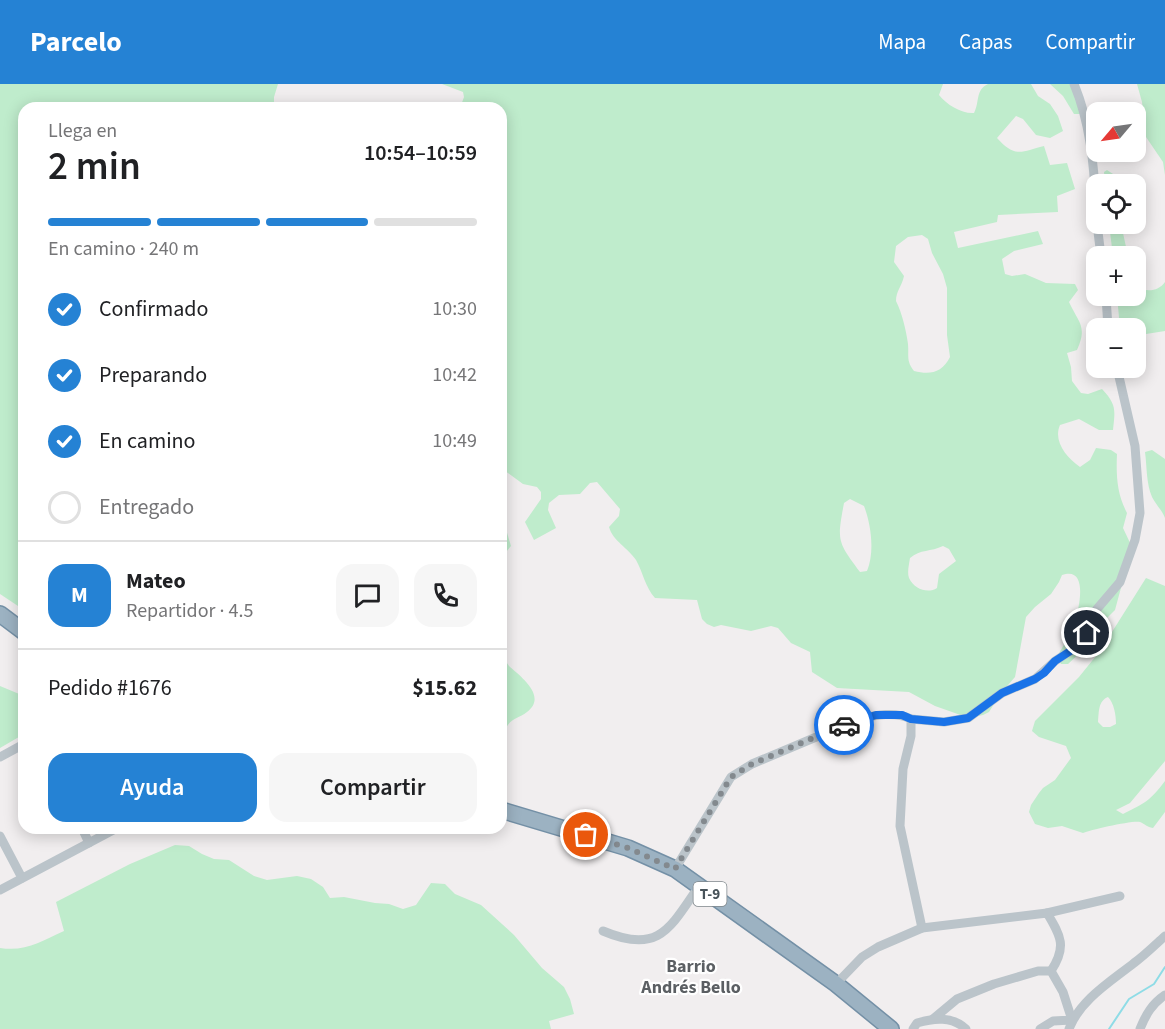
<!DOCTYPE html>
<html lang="es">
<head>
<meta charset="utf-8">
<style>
	body { margin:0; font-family:"Source Sans 3",sans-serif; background:#f6f6f6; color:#202124; height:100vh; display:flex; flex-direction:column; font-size:22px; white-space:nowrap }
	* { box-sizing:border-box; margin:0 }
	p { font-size:20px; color:#757577 }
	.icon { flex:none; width:33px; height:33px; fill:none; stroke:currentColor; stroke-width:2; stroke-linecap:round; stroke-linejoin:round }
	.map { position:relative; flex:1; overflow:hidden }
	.drawer { position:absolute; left:18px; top:18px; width:489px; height:732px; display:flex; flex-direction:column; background:#fff; border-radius:18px; box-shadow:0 3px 15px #0003 }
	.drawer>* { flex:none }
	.needle { width:39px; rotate:241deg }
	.fabs { position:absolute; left:1086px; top:18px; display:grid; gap:12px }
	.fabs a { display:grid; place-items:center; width:60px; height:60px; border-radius:12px; background:#fff; box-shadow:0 3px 15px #0003; font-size:30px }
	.pin { position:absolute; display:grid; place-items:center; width:51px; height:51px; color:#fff; margin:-26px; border:3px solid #fff; border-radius:50%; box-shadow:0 2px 6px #0007 }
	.courier { position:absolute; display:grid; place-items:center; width:60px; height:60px; margin:-30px; border:4px solid #1a73e8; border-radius:50%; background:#fff; color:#222; box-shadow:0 2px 8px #0007 }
	.overview em { font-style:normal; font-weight:600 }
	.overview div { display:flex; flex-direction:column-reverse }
	.overview { display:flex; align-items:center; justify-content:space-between; height:102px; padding:0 30px }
	h1 { font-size:39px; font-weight:600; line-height:45px }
	.bar { display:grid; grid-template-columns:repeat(4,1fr); gap:9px 6px; align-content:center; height:72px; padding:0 30px }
	.bar i { height:8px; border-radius:4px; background:#e0e0e0 }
	.bar .on { background:#2582d4 }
	.bar p { grid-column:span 4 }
	.line { display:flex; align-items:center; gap:15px; padding:0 30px; border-top:2px solid #e0e0e0 }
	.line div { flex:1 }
	.round { display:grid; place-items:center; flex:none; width:63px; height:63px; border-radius:18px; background:#f6f6f6 }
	ol { padding:0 30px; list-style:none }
	li { display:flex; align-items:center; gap:18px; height:66px }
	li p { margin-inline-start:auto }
	li .icon { padding:6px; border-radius:50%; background:#2582d4; color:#fff; stroke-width:4 }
	li:last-child { color:#757577 }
	li i { width:33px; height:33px; border:3px solid #e0e0e0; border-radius:50% }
	.primary-button { display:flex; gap:12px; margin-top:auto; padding:12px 30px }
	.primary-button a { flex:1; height:69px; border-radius:18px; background:#2582d4; color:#fff; font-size:24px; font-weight:600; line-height:69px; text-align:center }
	.primary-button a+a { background:#f6f6f6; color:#202124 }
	header { display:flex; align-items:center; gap:36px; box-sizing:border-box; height:84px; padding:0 30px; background:#2582d4; color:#fff }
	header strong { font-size:28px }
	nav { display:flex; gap:33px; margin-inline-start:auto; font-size:21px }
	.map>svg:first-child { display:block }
	.green { fill:#bfeccc; fill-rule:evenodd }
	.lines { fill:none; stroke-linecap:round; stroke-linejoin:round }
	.stream { stroke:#8fdce6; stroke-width:2 }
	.trunk-casing { stroke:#7490a6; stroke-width:18 }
	.minor { stroke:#bbc4ca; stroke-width:9 }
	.trunk { stroke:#9cb2c2; stroke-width:15 }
	.done { stroke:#83898e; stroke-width:6; stroke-dasharray:0 10.8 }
	.route { stroke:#1a73e8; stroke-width:8 }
	.labels { text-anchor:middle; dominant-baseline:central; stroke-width:4.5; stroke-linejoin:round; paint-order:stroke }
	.shield { fill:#fff; stroke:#7f878c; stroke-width:1.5 }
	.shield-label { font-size:15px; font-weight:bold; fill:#48535a }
	.neighbourhood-label { font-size:18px; font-weight:bold; fill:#5b5f63; stroke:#fff }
</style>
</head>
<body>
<header>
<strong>Parcelo</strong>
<nav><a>Mapa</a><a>Capas</a><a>Compartir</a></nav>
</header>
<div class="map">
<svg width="1165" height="945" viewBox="0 0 1165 945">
	<rect width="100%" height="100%" fill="#f1eeef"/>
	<g class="green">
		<polygon points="0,0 278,0 274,13 274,24 24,24 24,526 0,510"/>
		<path d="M442 0H943L939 11C947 21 962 30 974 29 980 18 975 6 988 0H1031L1038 12 1050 20 1058 32 1063 47 1050 54 1036 51 1023 35 1016 32 997 54C1015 74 1021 68 1044 62L1050 81 1067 79 1075 105 1057 112 1058 128 998 131 997 138 954 148 958 164 1038 147 1043 160 1014 167 1002 175 1005 190 1012 192 1025 190 1046 199 1075 200 1078 206 1069 218C1078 238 1088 242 1077 266L1067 269 1071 283 1072 297 1081 309 1088 310 1102 305C1117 321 1115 326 1113 346H1099L1079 335 1060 341C1053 357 1066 373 1080 383L1090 376 1096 364 1111 366 1117 370C1116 392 1117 410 1127 429L1123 444 1132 463 1115 526 1094 547 1083 566 1068 580H1061L1057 573C1063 562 1071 550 1075 538 1079 524 1089 482 1062 491L1059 498 1051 510 1035 523 1026 533 1015 593 1001 609 989 628 983 631 969 634 935 622 909 608 837 604 812 588 810 568 791 559 778 544 771 542 751 547 721 541 714 543 707 540 702 535 697 516 655 514C645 503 643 488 636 476 628 464 613 457 609 443L619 432 620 425 597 398 590 399 580 410 559 411 549 419 548 426 556 444 534 456 525 438 541 415V408L537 403 523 400 501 384V24H460L464 13 463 8ZM922 151 928 155 932 169 943 190 947 204V251L950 273C942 289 930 291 914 287 906 277 909 272 908 260 906 246 902 229 896 217 896 207 902 202 904 192L894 178 896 162 908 153ZM850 415 864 422C871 440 875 468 867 487L860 488C837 457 837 457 844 419ZM943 462 949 465 956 477 939 490 937 504C928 510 914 505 909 494 907 488 909 481 910 474 920 465 931 468 943 462Z"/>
		<polygon points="1050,0 1072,0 1081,30 1074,30 1063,12"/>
		<polygon points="1137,0 1165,0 1165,91 1163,78 1146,53 1142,18"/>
		<polygon points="1107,86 1113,90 1117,100 1105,100 1104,88"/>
		<polygon points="1109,140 1121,140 1128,172 1113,172"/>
		<path d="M1165 198V247L1146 250 1136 256V244H1120L1117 212H1136V201C1144 209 1158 208 1165 198Z"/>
		<path d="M1152 366 1165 375V434C1162 426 1156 421 1152 413 1146 399 1147 382 1145 368Z"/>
		<polygon points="501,439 505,442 511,462 506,468 501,469"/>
		<path d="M1146 494 1165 502V677L1130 719 1116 726 1123 730C1145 719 1150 717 1165 697V728L1153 744C1147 743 1145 740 1140 738 1133 736 1090 746 1083 749L1062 742 1048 744 1035 740 1029 728 1031 721 1039 709 1043 704 1055 696 1071 674 1066 662 1039 653 1032 647 1035 637 1079 593 1100 567ZM1108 613C1114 619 1116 631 1116 640L1110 643H1103L1098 638C1099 628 1098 617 1108 613Z"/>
		<path d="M501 570C504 574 506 578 509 582 520 592 548 612 527 628 518 635 510 634 505 646L501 645Z"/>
		<polygon points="0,602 24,612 24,650 0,664"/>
		<path d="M175 761 189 762 202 770 214 775 229 776 254 792 267 796 297 792 311 795 323 803 330 814 344 813 375 819 389 820 403 825 416 821 431 799 445 800 455 810 481 821 514 851 542 884 564 903 570 915 574 930 549 937 551 945H0V864C26 868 41 857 64 847L56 818 130 780Z"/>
	</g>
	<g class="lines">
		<polyline class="stream" points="1109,945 1129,915 1154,900 1165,883"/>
		<defs>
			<g id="trunk">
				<polyline points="0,530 24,548"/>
				<polyline points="501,726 628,764 675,785 836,900 891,945"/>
			</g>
		</defs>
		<use href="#trunk" class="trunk-casing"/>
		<g class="minor">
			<path d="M1074 0C1090 38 1094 81 1096 122"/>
			<polyline points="1097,140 1101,172"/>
			<polyline points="1106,212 1108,244"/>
			<polyline points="911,635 944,638 968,634 1002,609 1035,595 1055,577 1075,564 1087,549 1090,536 1097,525 1120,498 1135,456 1140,429 1135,362 1117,284"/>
			<polyline points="0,673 24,660"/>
			<polyline points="82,744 89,759"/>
			<polyline points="0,752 22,794"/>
			<path d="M675 785 731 693 752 680 859 635C876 631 895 627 911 635V652L903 685 900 742 922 844"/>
			<polyline points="0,806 117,744"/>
			<polyline points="1047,829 1120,812"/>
			<path d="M603 847C659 871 670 844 699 802"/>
			<path d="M836 900 862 873 878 863 922 844 1047 829C1061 852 1067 863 1051 887"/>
			<polyline points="933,935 957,915 994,900 1038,887 1051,887 1063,908 1072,936 1053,937 1040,945"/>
			<path d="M913 945 917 939C934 934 952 932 966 945"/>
			<path d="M1069 945C1080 916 1110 898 1134 879 1145 871 1155 861 1165 852"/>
			<path d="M1140 945C1146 930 1152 920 1165 911"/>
		</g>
		<use href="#trunk" class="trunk"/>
	</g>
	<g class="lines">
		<polyline class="done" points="586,751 628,764 675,785 731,693 752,680 844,641"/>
		<polyline class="route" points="844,641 876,631 902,631 911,635 944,638 968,634 1002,609 1035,595 1044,589 1055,577 1075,564 1087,549"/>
	</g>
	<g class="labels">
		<rect class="shield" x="693.5" y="798" width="33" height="24" rx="4.5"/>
		<g class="shield-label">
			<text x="710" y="810">T-9</text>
		</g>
		<g class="neighbourhood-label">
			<text x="691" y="882">Barrio<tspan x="691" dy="21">Andrés Bello</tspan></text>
		</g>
	</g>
</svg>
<div class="fabs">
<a><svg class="needle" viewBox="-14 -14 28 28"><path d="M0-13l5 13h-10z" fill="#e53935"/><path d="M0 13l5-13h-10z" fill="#757577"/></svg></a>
<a><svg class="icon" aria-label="locate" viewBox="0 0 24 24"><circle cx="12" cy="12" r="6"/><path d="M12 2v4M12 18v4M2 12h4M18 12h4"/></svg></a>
<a>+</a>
<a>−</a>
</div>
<div class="pin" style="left:586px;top:751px;background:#ea580c"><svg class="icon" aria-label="bag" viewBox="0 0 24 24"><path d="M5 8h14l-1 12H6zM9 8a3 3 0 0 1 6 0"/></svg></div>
<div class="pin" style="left:1087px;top:549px;background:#1f2937"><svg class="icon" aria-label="home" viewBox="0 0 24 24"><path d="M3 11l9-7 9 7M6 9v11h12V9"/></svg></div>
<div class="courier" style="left:844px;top:641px"><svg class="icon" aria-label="car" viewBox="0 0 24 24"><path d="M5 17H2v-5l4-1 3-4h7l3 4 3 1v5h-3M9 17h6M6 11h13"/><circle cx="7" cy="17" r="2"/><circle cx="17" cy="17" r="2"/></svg></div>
<section class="drawer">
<div class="overview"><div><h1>2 min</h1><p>Llega en</p></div><em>10:54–10:59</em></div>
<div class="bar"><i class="on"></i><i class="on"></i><i class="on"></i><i></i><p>En camino · 240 m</p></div>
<ol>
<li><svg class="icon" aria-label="check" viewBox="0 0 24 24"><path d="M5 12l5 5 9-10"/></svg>Confirmado<p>10:30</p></li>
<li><svg class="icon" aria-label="check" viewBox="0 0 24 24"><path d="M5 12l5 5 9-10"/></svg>Preparando<p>10:42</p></li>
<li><svg class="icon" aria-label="check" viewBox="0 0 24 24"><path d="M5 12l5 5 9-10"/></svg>En camino<p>10:49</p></li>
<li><i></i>Entregado</li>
</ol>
<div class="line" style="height:108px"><b class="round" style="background:#2582d4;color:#fff">M</b><div><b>Mateo</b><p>Repartidor · 4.5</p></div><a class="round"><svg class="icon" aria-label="chat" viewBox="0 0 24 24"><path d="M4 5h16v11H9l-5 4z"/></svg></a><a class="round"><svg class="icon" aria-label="phone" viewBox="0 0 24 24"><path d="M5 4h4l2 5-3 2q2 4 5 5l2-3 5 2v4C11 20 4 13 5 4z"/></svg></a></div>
<div class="line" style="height:78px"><div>Pedido #1676</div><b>$15.62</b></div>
<div class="primary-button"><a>Ayuda</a><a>Compartir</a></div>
</section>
</div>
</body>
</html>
